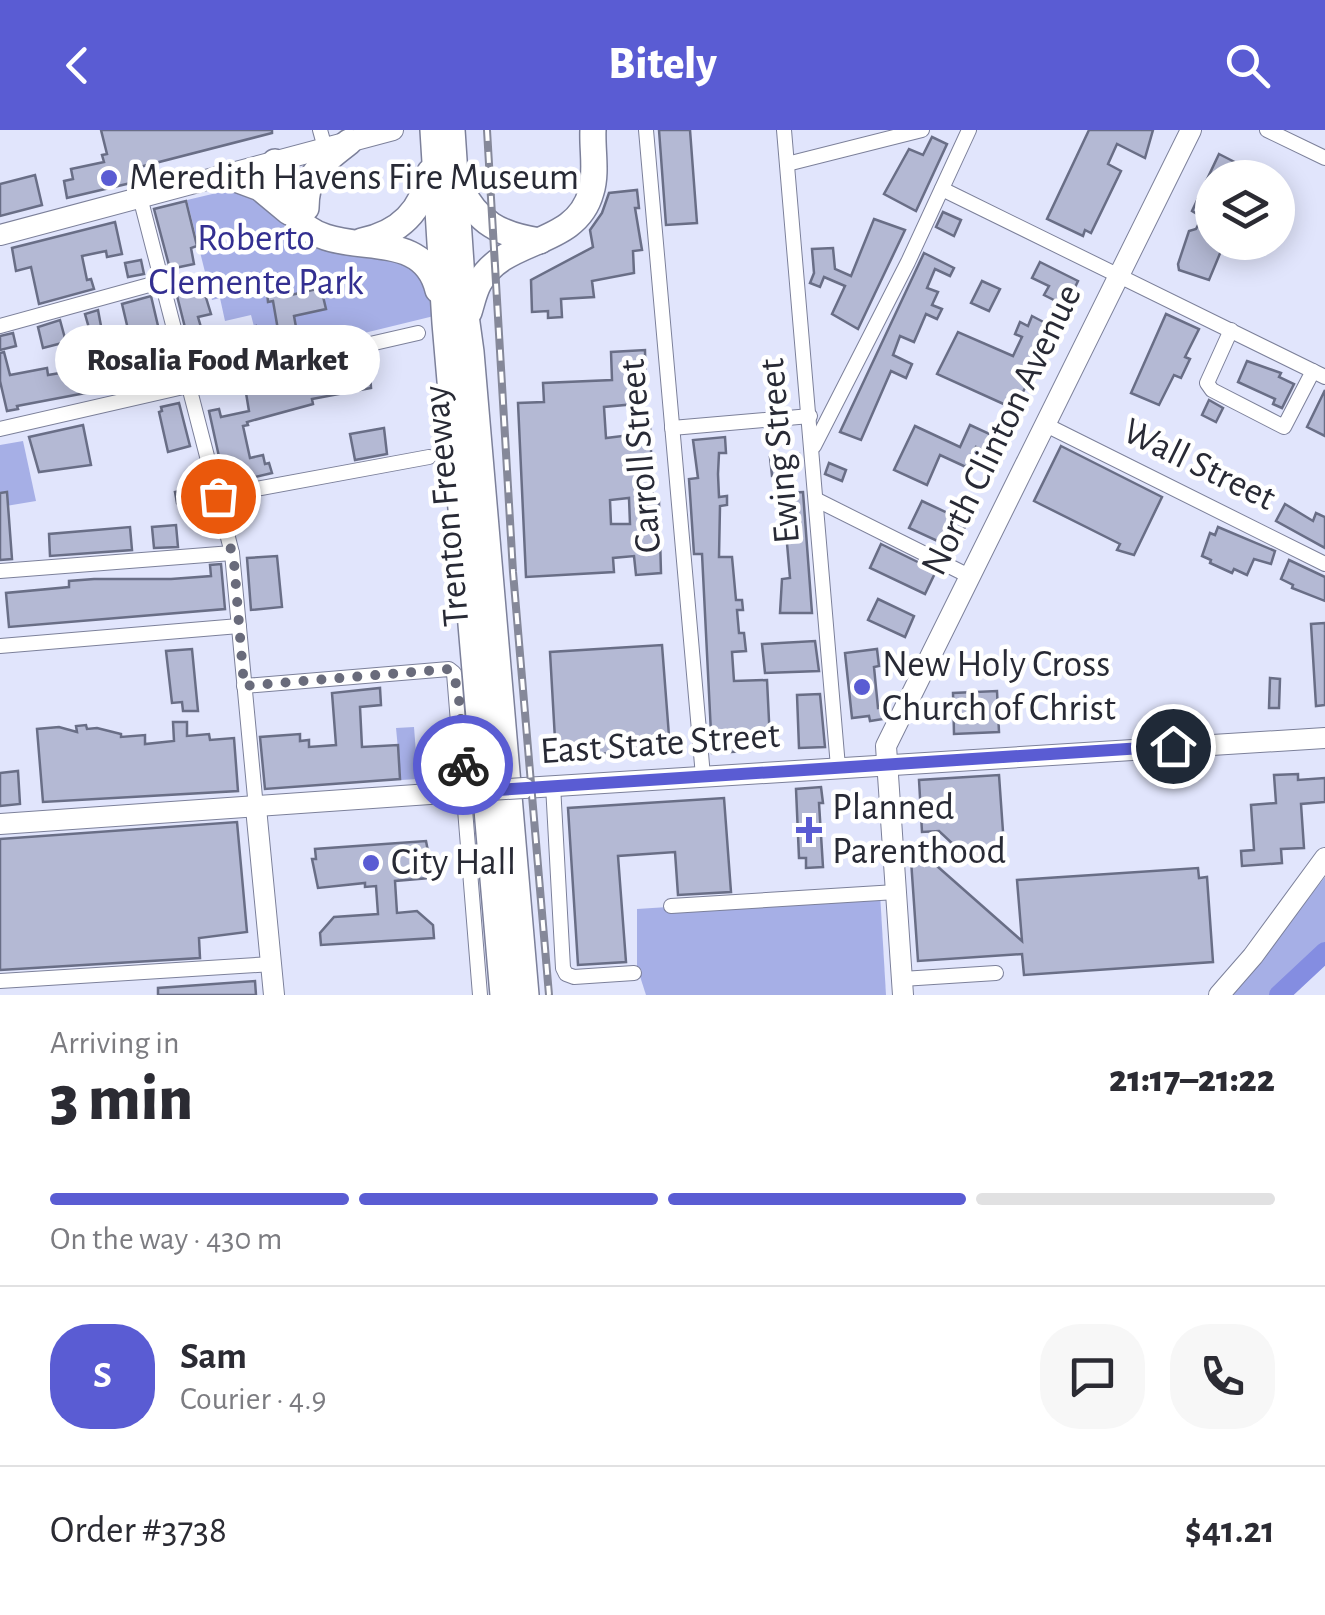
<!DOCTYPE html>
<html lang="en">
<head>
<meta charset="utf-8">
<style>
	body { margin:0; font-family:"Alegreya Sans",sans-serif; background:#f7f7f7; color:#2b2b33; height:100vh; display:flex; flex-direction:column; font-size:38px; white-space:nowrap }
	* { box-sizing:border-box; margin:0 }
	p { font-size:32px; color:#7c7c81 }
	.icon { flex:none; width:55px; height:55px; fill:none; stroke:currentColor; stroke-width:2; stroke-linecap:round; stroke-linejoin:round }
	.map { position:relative; height:865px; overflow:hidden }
	.sheet { display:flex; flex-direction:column; background:#fff; flex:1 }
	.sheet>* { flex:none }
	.tools { position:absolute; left:1195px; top:30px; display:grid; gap:20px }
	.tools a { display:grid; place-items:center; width:100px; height:100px; border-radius:50%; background:#fff; box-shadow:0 5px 25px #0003; font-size:50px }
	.pin { position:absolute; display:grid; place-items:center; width:85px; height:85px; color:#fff; margin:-42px; border:5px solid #fff; border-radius:50%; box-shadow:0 2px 10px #0007 }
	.courier { position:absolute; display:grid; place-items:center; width:100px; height:100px; margin:-50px; border:8px solid #5a5cd3; border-radius:50%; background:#fff; color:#222; box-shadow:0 2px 12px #0007 }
	.bubble { position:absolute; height:70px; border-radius:35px; background:#fff; box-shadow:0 5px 25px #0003; font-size:32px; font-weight:800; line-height:70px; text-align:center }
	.headline em { font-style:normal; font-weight:800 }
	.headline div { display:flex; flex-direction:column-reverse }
	.headline { display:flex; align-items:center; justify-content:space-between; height:170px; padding:0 50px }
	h1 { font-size:65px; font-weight:800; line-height:75px }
	.bar { display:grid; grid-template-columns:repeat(4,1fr); gap:15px 10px; align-content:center; height:120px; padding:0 50px }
	.bar i { height:12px; border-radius:8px; background:#e1e1e2 }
	.bar .active { background:#5a5cd3 }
	.bar p { grid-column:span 4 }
	.line { display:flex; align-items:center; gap:25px; padding:0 50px; border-top:2px solid #e1e1e2 }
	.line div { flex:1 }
	.round { display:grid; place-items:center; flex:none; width:105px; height:105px; border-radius:40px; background:#f7f7f7 }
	header { display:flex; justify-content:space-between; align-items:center; height:130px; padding:0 50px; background:#5a5cd3; color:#fff; font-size:45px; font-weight:800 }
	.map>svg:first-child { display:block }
	.green { fill:#a6afe6 }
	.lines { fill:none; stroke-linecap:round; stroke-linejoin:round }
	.river { stroke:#848de1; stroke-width:20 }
	.building { fill:#b4b9d4; stroke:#696e86; stroke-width:2.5; fill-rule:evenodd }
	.street-casing { stroke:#7c809a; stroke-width:16 }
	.secondary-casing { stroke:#7c809a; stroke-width:22 }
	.highway-casing { stroke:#7c809a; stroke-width:28 }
	.street { stroke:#fff; stroke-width:14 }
	.secondary { stroke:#fff; stroke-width:20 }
	.highway { stroke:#fff; stroke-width:25 }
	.rail-casing { stroke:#858899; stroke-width:8 }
	.rail { stroke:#fff; stroke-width:4; stroke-dasharray:11; stroke-linecap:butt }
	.secondary-bridge-casing { stroke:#7c809a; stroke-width:22; stroke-linecap:butt }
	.secondary-bridge { stroke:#fff; stroke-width:20 }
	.done { stroke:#696b7b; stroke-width:10; stroke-dasharray:0 18 }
	.route { stroke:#5a5cd3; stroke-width:12 }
	.poi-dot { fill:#5a5cd3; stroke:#fff; stroke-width:4 }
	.labels { text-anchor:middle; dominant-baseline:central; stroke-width:9; stroke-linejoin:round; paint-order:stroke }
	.poi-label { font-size:38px; fill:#282a35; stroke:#fff; text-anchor:start }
	.park-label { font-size:38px; fill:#332f91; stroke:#fff }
	.street-label { font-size:38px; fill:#282a35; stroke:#fff }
</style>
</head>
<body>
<header><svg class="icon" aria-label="back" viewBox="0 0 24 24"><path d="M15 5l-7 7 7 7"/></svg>Bitely<svg class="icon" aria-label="search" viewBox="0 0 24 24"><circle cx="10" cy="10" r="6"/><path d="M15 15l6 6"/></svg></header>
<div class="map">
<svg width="1325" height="865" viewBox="0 0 1325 865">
	<rect width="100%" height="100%" fill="#e1e5fc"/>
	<g class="green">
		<path d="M225 61C266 61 301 99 333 123L355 121 427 140 438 185 262 228 251 185 225 191 220 168 212 170 187 70Z"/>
		<polygon points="23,311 36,371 0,377 0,315"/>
		<polygon points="414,597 418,649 401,650 396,598"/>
		<polygon points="1325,747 1325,834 1291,865 1231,865"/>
		<polygon points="880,763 886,865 646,865 637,837 637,779"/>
	</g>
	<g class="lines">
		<polyline class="river" points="1279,865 1325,822"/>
	</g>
	<g class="building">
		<polygon points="101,0 272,0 272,3 132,39 135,52 67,68 64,51 73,49 71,39 104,32 102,25 107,24"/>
		<polygon points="659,0 690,0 697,93 666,95"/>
		<polygon points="1089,0 1153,0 1145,28 1117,14 1108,34 1121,41 1091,103 1085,100 1083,106 1047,89"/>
		<polygon points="932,7 947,14 916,81 884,64 909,19 923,25"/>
		<polygon points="1219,24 1266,48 1212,48 1212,112 1237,112 1233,124 1221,121 1209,150 1179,140 1178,134 1189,101 1196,99 1202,87 1192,81"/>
		<polygon points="35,45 42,75 0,86 0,54"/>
		<polygon points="637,60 639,78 635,78 642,120 633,121 634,143 592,151 594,167 561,169 562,187 548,188 548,181 532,182 531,150 593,117 590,100 602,83 609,63"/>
		<polygon points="186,71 197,116 191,118 194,134 170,139 154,79"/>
		<polygon points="943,82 961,90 954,106 936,97"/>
		<polygon points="874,89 905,100 858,199 832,184 845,156 824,147 820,157 810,153 814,143 812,119 833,118 835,139 851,146"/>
		<polygon points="115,92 122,124 107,127 106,121 82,126 87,150 91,149 94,159 39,174 31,137 16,141 12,118"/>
		<polygon points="924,123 954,138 950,146 935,139 927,158 938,162 932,175 942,179 937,189 926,184 914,212 900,206 893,225 912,234 906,248 891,241 861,310 840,302"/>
		<polygon points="141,130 144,144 128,147 125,133"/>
		<polygon points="1040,132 1078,151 1066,176 1044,165 1049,156 1032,148"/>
		<polygon points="200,148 211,184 198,187 203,204 217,201 218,207 256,196 262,226 196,241 174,154"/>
		<polygon points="982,151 1000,159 989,181 971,173"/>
		<polygon points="289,158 291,165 321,158 326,179 294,186 296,197 278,200 273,171 268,172 267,162"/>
		<polygon points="151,166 170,247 17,276 18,279 7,281 0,251 0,223 4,222 10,245 47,238 48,245 72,241 67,221 78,218 79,223 103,219 105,229 123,225 121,218 130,216 131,212 122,174"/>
		<polygon points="98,180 101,196 89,198 85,184"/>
		<polygon points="1166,184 1199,199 1185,227 1190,229 1181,248 1174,245 1159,275 1131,263"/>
		<polygon points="1032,186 1055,198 1021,266 1014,263 1008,276 937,244 958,202 1013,226 1022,207 1015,204 1020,192 1028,196"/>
		<polygon points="60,190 66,212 43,218 38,197"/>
		<polygon points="13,203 16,216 0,220 0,206"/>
		<path d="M645 220 646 273 604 277 606 308 631 305 630 297 650 295 653 372H659L661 443 636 445 634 426 613 428 614 442 526 447 518 273 544 272 543 253 612 250 611 222ZM629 368 630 394H611L610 370Z"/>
		<polygon points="369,230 371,258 312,269 313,274 247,292 248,295 243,296 250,328 263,325 265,334 269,333 272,343 225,354 209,281 219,279 221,287 249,281 245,257"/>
		<polygon points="1247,231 1281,243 1279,247 1294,254 1282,278 1273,274 1275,269 1238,252"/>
		<polygon points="1325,260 1325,306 1307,297"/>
		<polygon points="1209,270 1223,278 1216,292 1202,285"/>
		<polygon points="179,273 190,316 168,322 159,282 162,281 161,277"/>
		<polygon points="83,295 91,335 39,342 29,307"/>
		<polygon points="970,295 994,306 986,322 976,317 966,337 940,325 927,355 894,340 915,296 960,317"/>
		<polygon points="384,298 387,324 355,330 350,304"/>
		<polygon points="725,307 726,323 719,323 718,344 719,367 727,366 727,375 720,376 719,427 732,427 736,470 742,470 743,480 737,480 739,503 744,503 746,521 732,522 734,551 767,550 770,611 749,612 749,621 712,623 702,424 694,424 689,349 698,348 693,310"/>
		<polygon points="1061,316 1162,367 1134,425 1117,420 1120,414 1034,371"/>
		<polygon points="799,324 800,337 787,338 788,345 772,346 770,327"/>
		<polygon points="829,333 846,340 842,351 825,344"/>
		<polygon points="201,357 204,367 177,373 175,362"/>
		<polygon points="7,362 12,429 0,430 0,363"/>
		<polygon points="803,362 812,483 780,483 782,449 790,448 786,402 784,402 783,363"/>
		<polygon points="922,371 967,392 955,419 909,398"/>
		<polygon points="1285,374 1313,391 1316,383 1325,387 1325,418 1276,391"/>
		<polygon points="176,395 178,417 154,418 152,397"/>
		<polygon points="130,397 132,420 50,426 49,404"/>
		<polygon points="1218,397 1275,421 1271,434 1254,429 1247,445 1234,439 1232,443 1210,433 1211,430 1202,426 1210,403 1215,405"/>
		<polygon points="881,414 936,441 925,464 870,438"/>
		<polygon points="277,426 282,477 251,480 247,428"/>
		<polygon points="1289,430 1325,447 1325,471 1292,458 1293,455 1281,449"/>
		<polygon points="221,434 225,479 9,497 6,463 69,457 69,451 94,449 171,449 211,446 210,435"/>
		<polygon points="878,469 914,486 905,507 868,490"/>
		<polygon points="1325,493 1325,575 1316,576 1311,494"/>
		<polygon points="815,511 819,541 765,543 762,514"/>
		<polygon points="662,515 670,619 556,627 550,522"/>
		<polygon points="192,519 198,581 183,581 182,572 172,573 166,521"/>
		<polygon points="877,519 879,536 874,537 878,578 882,577 883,589 870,591 869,586 852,588 845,523"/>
		<polygon points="1270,548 1280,549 1279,578 1269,578"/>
		<polygon points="380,558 381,575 360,577 362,617 398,615 400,649 265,659 260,607 300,604 300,611 309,610 309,617 336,615 332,563"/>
		<polygon points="997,561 999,602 954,604 953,563"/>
		<polygon points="820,564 825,617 799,618 797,565"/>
		<polygon points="173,592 187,592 187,606 209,604 210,610 234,608 238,661 43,672 37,599 59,597 77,602 76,596 86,595 87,599 97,598 121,604 121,607 145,605 145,614 174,611"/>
		<polygon points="445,624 446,647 418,649 416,627"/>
		<polygon points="18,641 20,674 0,676 0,643"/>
		<polygon points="1298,644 1298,650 1325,648 1325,672 1301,674 1304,718 1281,719 1282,733 1242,736 1241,721 1254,720 1251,675 1276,673 1274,645"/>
		<polygon points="999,645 1005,730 972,732 939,701 922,702 919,650"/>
		<polygon points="821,657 823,673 819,673 823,737 806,738 806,728 799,728 796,659"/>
		<polygon points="724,668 731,762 678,765 675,722 618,726 626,832 578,835 568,678"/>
		<polygon points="237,692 247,802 199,808 200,828 0,840 0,709"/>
		<polygon points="426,711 431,737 428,738 429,748 395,751 397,783 417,781 433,795 434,808 321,815 320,803 334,787 378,784 376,756 365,757 365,753 318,758 312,729 316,729 315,719"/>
		<polygon points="929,729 1022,811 1017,750 1198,738 1199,748 1207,747 1213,832 1024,845 1022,824 918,831 911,730"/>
		<polygon points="255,851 256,865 158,865 158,858"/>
	</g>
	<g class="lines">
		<defs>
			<g id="street">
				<polyline points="320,0 325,18"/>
				<polyline points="646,0 703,646"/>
				<polyline points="784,0 838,637"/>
				<polyline points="1267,0 1325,28"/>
				<polyline points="787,34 922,0"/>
				<polyline points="942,59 1325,247"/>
				<polyline points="140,67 232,423 256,678"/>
				<polyline points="0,196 160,152"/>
				<polyline points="1231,200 1207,253 1212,260 1284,297 1313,241"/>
				<polyline points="1044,294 1325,434"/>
				<polyline points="672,298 810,286"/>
				<polyline points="0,299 418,203"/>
				<polyline points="814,316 908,132 969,0"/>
				<polyline points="218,366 429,327"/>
				<polyline points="817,370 969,446"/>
				<polyline points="0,441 232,423"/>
				<polyline points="0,516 239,496"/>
				<polyline points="244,556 449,539 454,543 480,865"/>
				<polyline points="553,655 563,838 566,844 574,847 634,843"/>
				<polyline points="671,776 896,762"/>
				<polyline points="902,849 996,843"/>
				<polyline points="0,851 272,834"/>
			</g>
			<g id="secondary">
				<polyline points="0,105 393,0"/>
				<polyline points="524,658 1325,608"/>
				<polyline points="256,678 274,865"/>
				<polyline points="0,694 473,661"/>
				<polyline points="903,865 886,616 1191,0"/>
				<polyline points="1219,865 1253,826 1325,728"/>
			</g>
			<g id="highway">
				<polyline points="433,0 445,193 503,865"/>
				<polyline points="452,0 463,164 471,222 526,865"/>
				<path d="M275 32C280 49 284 70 294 84 330 137 421 89 438 160"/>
				<polyline points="225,45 260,58 289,82"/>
				<path d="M459 56C478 93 500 105 540 111"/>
				<path d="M306 78C306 42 323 33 349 12"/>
				<path d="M362 111C400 103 422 81 430 42"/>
				<path d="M469 182C472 173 474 162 479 153 504 106 576 118 591 62 597 43 592 20 593 0"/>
			</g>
		</defs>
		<use href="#street" class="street-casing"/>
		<use href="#secondary" class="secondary-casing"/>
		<use href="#highway" class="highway-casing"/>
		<use href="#street" class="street"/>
		<use href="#secondary" class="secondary"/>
		<use href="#highway" class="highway"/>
		<defs>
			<polyline id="rail" points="487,0 513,442 549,865"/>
		</defs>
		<use href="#rail" class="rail-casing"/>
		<use href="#rail" class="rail"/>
		<defs>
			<polyline id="secondary-bridge" points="473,661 524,658"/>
		</defs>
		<use href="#secondary-bridge" class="secondary-bridge-casing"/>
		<use href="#secondary-bridge" class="secondary-bridge"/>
	</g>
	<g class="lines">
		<path class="done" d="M218 366 234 432 244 556 449 539C463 555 461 612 463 635"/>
		<polyline class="route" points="463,635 466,662 1173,616"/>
	</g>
	<g class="poi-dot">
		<circle cx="109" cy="48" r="10"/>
		<circle cx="862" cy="557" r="10"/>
		<path d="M804 685h10v10h10v10h-10v10h-10v-10h-10v-10h10z"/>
		<circle cx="371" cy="733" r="10"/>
	</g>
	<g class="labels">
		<g class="poi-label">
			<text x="129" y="48">Meredith Havens Fire Museum</text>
			<text x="882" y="535">New Holy Cross<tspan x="882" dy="44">Church of Christ</tspan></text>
			<text x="832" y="678">Planned<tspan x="832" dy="44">Parenthood</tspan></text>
			<text x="391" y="733">City Hall</text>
		</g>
		<g class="park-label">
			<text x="256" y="109">Roberto<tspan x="256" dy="44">Clemente Park</tspan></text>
		</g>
		<g class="street-label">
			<text transform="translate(1002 300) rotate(-64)">North Clinton Avenue</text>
			<text transform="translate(780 321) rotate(-95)">Ewing Street</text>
			<text transform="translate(641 326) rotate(-95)">Carroll Street</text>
			<text transform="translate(1199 335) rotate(26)">Wall Street</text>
			<text transform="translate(447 376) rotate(-95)">Trenton Freeway</text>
			<text transform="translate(660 614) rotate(-4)">East State Street</text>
		</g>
	</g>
</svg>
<div class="tools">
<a><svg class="icon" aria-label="layers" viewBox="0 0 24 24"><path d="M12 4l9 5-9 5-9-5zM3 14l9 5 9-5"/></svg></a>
</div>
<div class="pin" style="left:218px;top:366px;background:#ea580c"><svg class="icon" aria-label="bag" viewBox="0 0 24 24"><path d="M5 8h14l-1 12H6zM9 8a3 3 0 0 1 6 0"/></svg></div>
<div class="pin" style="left:1173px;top:616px;background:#1f2937"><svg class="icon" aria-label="home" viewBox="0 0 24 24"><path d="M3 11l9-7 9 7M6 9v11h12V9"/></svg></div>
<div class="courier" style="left:463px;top:635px"><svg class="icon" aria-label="bike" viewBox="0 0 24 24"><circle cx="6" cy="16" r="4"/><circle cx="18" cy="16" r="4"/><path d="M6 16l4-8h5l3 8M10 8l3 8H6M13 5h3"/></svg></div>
<div class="bubble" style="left:55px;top:195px;width:325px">Rosalia Food Market</div>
</div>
<section class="sheet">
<div class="headline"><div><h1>3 min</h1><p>Arriving in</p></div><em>21:17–21:22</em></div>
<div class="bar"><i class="active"></i><i class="active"></i><i class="active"></i><i></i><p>On the way · 430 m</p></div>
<div class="line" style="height:180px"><b class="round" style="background:#5a5cd3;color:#fff">S</b><div><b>Sam</b><p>Courier · 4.9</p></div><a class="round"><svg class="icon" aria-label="chat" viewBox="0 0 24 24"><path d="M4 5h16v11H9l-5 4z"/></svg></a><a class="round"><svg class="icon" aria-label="phone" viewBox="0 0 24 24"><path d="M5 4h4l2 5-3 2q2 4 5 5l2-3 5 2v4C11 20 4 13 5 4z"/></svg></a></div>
<div class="line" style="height:130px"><div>Order #3738</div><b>$41.21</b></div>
</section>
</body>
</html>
